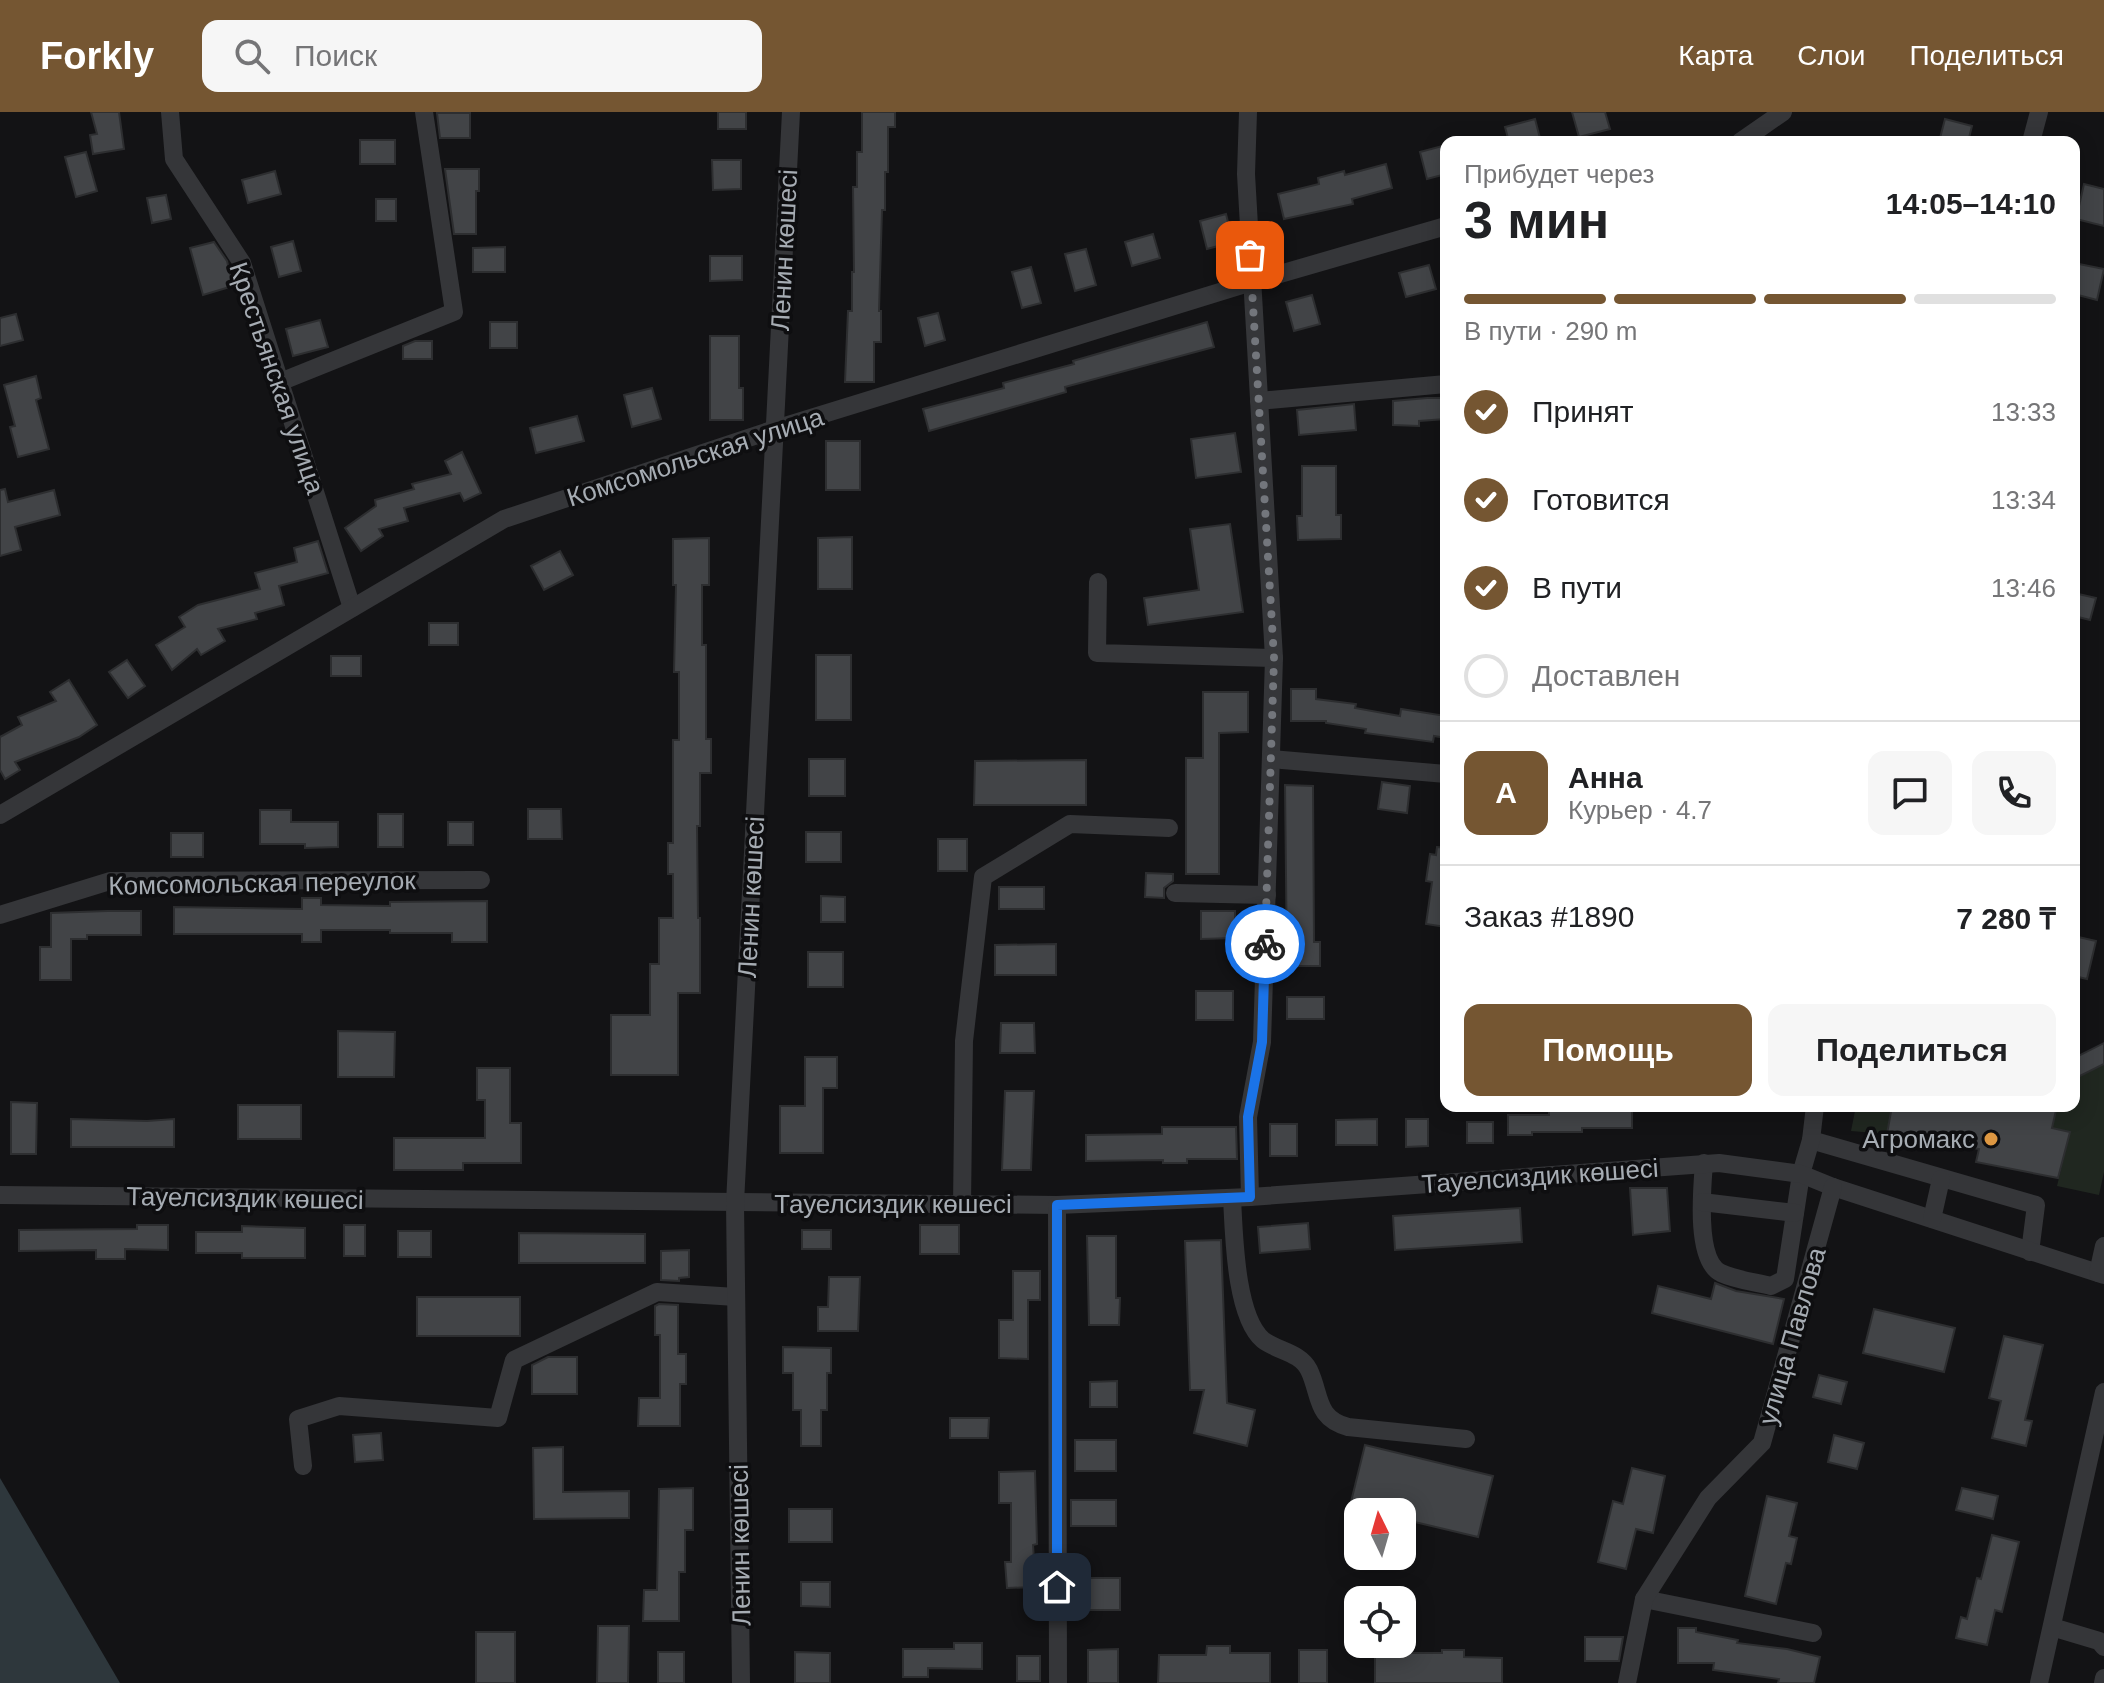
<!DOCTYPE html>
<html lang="ru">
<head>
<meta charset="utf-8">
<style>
	body { margin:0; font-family:Arial,sans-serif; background:#f6f6f6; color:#202124; height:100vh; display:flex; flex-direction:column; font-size:30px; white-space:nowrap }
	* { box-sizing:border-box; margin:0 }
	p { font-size:26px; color:#757577 }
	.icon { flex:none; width:44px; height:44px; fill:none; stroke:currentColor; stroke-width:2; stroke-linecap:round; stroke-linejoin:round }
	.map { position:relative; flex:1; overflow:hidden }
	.drawer { position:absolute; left:1440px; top:24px; width:640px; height:976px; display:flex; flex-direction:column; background:#fff; border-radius:16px; box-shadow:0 4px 20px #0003 }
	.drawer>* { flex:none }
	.needle { width:52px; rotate:355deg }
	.fabs { position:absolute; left:1344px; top:1386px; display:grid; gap:16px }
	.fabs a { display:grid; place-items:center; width:72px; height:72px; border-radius:16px; background:#fff; box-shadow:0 4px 20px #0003; font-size:40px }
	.pin { position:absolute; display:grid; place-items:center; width:68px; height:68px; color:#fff; margin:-34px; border-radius:16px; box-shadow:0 4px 12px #0006 }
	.courier { position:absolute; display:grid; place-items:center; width:80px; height:80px; margin:-40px; border:6px solid #1a73e8; border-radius:50%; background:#fff; color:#222; box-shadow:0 2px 10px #0007 }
	.summary em { font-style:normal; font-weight:800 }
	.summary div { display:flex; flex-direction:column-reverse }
	.summary { display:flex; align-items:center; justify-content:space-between; height:136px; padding:0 24px }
	h1 { font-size:52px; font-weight:800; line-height:60px }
	.bar { display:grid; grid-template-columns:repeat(4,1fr); gap:12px 8px; align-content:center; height:96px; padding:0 24px }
	.bar i { height:10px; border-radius:6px; background:#e0e0e0 }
	.bar .current { background:#755632 }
	.bar p { grid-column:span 4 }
	.line { display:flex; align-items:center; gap:20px; padding:0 24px; border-top:2px solid #e0e0e0 }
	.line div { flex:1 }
	.round { display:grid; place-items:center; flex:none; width:84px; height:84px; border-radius:16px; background:#f6f6f6 }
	ol { padding:0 24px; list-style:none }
	li { display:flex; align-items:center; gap:24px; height:88px }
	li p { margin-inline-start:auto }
	li .icon { padding:8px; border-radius:50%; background:#755632; color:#fff; stroke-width:4 }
	li:last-child { color:#757577 }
	li i { width:44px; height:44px; border:4px solid #e0e0e0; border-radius:50% }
	.action { display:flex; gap:16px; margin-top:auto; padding:16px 24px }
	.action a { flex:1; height:92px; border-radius:16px; background:#755632; color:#fff; font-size:32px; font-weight:800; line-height:92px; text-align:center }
	.action a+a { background:#f6f6f6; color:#202124 }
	header { display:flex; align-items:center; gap:48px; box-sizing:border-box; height:112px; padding:0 40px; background:#755632; color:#fff }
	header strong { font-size:38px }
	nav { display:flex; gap:44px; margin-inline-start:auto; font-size:28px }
	.search { width:560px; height:72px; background:#f6f6f6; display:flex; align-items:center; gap:20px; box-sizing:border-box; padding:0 28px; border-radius:16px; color:#757577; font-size:30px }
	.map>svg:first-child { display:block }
	.green { fill:#202720 }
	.water { fill:#2e373c }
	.building { fill:#424447; stroke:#2d2e30; stroke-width:2 }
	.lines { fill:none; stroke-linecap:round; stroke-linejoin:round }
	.minor { stroke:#353639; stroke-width:18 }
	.done { stroke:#73767c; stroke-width:8; stroke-dasharray:0 14.4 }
	.route { stroke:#1a73e8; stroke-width:10 }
	.poi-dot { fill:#dd9742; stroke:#0e0e10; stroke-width:3 }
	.labels { text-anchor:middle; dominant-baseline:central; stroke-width:7; stroke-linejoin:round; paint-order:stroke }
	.street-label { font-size:26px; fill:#a6acb3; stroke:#0e0e10 }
	.poi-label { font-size:26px; fill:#a6acb3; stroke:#0e0e10; text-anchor:end }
</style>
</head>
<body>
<header>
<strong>Forkly</strong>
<div class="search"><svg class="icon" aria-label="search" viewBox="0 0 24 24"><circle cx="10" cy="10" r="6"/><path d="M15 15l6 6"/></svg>Поиск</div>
<nav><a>Карта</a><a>Слои</a><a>Поделиться</a></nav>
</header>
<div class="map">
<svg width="2104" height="1571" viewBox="0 0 2104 1571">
	<rect width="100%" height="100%" fill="#131315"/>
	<g class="green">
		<polygon points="2104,952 2104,1060 2099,1083 2057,1074 2070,1021 2052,1016 2057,994 2074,994 2074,962 2081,963"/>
		<polygon points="1856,994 1892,994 1887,1022 1851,1019"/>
	</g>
	<polygon class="water" points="0,1366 120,1571 0,1571"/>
	<g class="building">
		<polygon points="91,0 119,0 124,37 93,42 90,23 97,22"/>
		<rect x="718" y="0" width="28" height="17"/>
		<polygon points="862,0 895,0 895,15 888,15 888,60 885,60 885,98 882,98 879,199 881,199 881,230 874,230 874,270 845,270 848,199 852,199 852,160 854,160 853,75 857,75 857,40 862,40"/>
		<polygon points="1572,0 1605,0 1610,17 1579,25"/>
		<polygon points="437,1 470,1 470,26 440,26"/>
		<polygon points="1535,7 1541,30 1509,30 1505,15"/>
		<polygon points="1945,7 1972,14 1968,30 1939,30"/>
		<rect x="360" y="28" width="35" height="24"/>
		<polygon points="1446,33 1446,62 1427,67 1420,40"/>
		<polygon points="86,40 97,79 76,85 65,45"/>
		<polygon points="712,48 741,48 741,77 713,78"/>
		<polygon points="1386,52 1392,76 1352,87 1353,92 1284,107 1278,82 1319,72 1318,66 1344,59 1345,63"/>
		<polygon points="445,57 479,57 479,79 476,79 476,122 454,122"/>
		<polygon points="275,59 281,82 248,91 242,68"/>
		<polygon points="2084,72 2104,77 2104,114 2076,107"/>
		<polygon points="166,83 171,107 152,111 147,86"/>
		<rect x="376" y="87" width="20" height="22"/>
		<polygon points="1226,102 1233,130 1207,137 1200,109"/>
		<polygon points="1153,122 1160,146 1132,154 1125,130"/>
		<polygon points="293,129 301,159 279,165 271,135"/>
		<polygon points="214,130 227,149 233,174 203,183 190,136"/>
		<polygon points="505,135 505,160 473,160 473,136"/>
		<polygon points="1086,137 1096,173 1075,179 1065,142"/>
		<polygon points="710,144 742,144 742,168 710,169"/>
		<polygon points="2079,152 2104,157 2097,188 2074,182"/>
		<polygon points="1429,153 1436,177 1406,185 1399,161"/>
		<polygon points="1031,155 1041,191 1022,196 1012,160"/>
		<polygon points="1312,183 1320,212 1294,219 1286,190"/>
		<polygon points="938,201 945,228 925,234 918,206"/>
		<polygon points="16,202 23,228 0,234 0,206"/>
		<polygon points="320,208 328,235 293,244 286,217"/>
		<rect x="490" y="210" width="27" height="26"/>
		<polygon points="1207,210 1214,235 1065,275 1066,280 929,319 923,297 1004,276 1003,271 1074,252 1073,249"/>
		<polygon points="710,224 739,224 739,276 743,276 743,308 710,308"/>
		<polygon points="415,229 432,229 432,247 403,247 403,234"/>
		<polygon points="36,264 41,286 36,288 49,337 18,345 10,315 15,314 4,273"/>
		<polygon points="652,276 661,307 632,315 624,283"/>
		<polygon points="1427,286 1446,286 1446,307 1419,309 1419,314 1393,313 1393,289"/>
		<polygon points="1354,292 1356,318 1299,323 1297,298"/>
		<polygon points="577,304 584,329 536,341 530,316"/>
		<polygon points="1235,321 1241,360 1196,366 1191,327"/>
		<rect x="826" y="329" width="34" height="49"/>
		<polygon points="462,340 481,381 464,389 460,381 404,396 408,409 379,417 383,424 361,439 345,416 376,394 375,388 414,377 412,372 451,362 445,349"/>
		<polygon points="1302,354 1336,354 1336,403 1341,403 1341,427 1298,428 1297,404 1302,404"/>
		<polygon points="5,377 8,390 54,378 60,403 15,415 21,438 0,444 0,378"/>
		<polygon points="1230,412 1243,500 1148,513 1144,486 1199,478 1190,417"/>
		<polygon points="852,425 852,477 818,477 818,426"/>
		<polygon points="709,426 709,473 702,473 702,533 706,533 706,627 711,627 711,661 700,661 700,714 697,714 698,806 700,806 700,881 678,881 678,963 611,963 611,903 650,903 650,852 659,852 659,806 673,806 673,762 668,762 668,731 673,731 673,628 679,628 679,560 674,560 676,473 673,473 673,427"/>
		<polygon points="318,429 328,461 279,474 284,493 255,501 257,507 218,517 225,529 201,543 197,537 172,558 156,533 185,515 179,505 198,493 260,477 255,461 297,450 294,436"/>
		<polygon points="560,439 573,463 544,478 531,454"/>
		<polygon points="2074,481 2096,486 2090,508 2074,504"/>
		<rect x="429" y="511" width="29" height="22"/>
		<rect x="816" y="543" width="35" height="65"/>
		<rect x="331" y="544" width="30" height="20"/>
		<polygon points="127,548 145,574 128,586 109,560"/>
		<polygon points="69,568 97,613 79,625 15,650 20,658 5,667 0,658 0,625 22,613 18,605 56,589 50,580"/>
		<polygon points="1291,577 1316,577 1316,587 1356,592 1355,596 1400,604 1401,597 1446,604 1446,626 1434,624 1433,630 1365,621 1366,617 1326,611 1326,609 1291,609"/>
		<polygon points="1203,580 1248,580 1248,620 1219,621 1219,762 1186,762 1186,646 1203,646"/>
		<rect x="809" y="647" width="36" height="37"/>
		<polygon points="1086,648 1086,693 974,693 975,649"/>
		<polygon points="1382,670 1410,674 1407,701 1378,697"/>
		<polygon points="1285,673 1313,674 1314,830 1320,830 1320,854 1287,854"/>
		<polygon points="528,697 561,697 562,727 528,727"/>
		<polygon points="260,698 291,698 291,710 338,710 338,735 305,736 305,732 260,732"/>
		<rect x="378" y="702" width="25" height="33"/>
		<rect x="448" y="710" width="25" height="23"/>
		<rect x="806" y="720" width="35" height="30"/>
		<rect x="171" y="721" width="32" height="24"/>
		<rect x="938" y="727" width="29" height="32"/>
		<polygon points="1437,735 1446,736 1446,815 1426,812 1432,770 1426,769 1430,742 1436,743"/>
		<polygon points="1146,761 1173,762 1173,769 1164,776 1164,786 1145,785"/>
		<rect x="999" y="775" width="45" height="22"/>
		<polygon points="821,784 845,785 845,810 821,810"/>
		<polygon points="302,786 321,786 321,793 390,794 390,790 487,789 487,830 452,830 452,821 390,821 390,818 321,818 321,830 302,830 302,822 174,822 174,795 302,797"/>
		<polygon points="107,799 141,799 141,823 87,823 87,827 71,827 71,868 40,868 40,835 51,835 51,801"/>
		<polygon points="1201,799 1235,799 1235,826 1201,827"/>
		<polygon points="2074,824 2096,829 2087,867 2074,864"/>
		<polygon points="1056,832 1056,863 995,863 995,833"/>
		<rect x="808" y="840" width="35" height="35"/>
		<rect x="1196" y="879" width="37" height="29"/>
		<rect x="1287" y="885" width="37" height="22"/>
		<polygon points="1001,911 1034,911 1035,941 1000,941"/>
		<polygon points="338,919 395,920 394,965 338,965"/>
		<polygon points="2104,931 2104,952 2074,967 2074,946"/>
		<polygon points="805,945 837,945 837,976 823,976 823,1041 780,1041 780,994 805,994"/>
		<polygon points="477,956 510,956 510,1011 521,1011 521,1051 463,1051 463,1058 394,1058 394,1026 485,1026 485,988 477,988"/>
		<polygon points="1005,979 1034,979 1031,1058 1002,1058"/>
		<polygon points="11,990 37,991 36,1042 11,1042"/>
		<rect x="238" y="993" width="63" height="34"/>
		<polygon points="1604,994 1632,994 1632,1016 1582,1016 1582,1020 1532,1020 1532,1023 1508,1023 1508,1003 1549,1003 1549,997 1604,997"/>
		<polygon points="1892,994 2057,994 2052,1016 2070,1020 2058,1066 1976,1050 1979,1037 1887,1022"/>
		<polygon points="71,1007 147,1009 174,1007 174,1035 71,1035"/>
		<polygon points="1377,1007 1377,1033 1336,1033 1336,1008"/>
		<polygon points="1406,1007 1428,1007 1428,1034 1406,1035"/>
		<rect x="1467" y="1010" width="26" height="21"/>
		<rect x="1270" y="1012" width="27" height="32"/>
		<polygon points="1162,1015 1236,1015 1237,1047 1187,1047 1187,1051 1163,1051 1163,1048 1086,1049 1086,1023 1162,1022"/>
		<polygon points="1630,1076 1667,1076 1670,1119 1633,1123"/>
		<polygon points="1520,1096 1522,1130 1395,1138 1393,1104"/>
		<polygon points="1308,1111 1310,1137 1260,1141 1258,1115"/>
		<polygon points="137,1113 168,1113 168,1138 125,1137 125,1147 96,1147 96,1138 19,1139 19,1118 137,1117"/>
		<rect x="344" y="1113" width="21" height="31"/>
		<rect x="920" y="1113" width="39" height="29"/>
		<polygon points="242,1114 305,1116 305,1146 242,1146 242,1141 196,1141 196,1120 242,1120"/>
		<rect x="802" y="1118" width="29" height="19"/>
		<rect x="398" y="1119" width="33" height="26"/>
		<polygon points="519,1121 645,1122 645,1151 519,1151"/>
		<polygon points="1087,1124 1116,1124 1116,1186 1120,1186 1119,1213 1089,1213"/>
		<polygon points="1221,1128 1227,1291 1255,1298 1247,1334 1194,1321 1204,1278 1190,1278 1185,1129"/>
		<polygon points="689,1138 689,1165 679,1166 679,1169 661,1168 661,1139"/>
		<polygon points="1013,1159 1040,1159 1040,1188 1028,1188 1028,1247 999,1246 999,1208 1013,1208"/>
		<polygon points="829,1165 860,1165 858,1219 818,1219 818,1195 828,1195"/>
		<polygon points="1715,1171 1736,1179 1784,1187 1773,1232 1652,1201 1658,1174 1711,1187"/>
		<rect x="417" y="1185" width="103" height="39"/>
		<polygon points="659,1192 678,1193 678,1242 686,1242 686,1272 680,1272 680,1314 638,1314 639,1286 660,1286 660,1223 655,1223 655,1194"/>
		<polygon points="1874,1197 1955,1216 1944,1260 1863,1241"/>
		<polygon points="2004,1224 2043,1233 2025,1308 2032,1309 2026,1334 1992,1326 2001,1289 1989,1286"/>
		<polygon points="783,1235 831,1236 831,1261 827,1261 827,1298 821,1298 821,1334 801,1334 801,1298 793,1298 793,1261 783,1261"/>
		<polygon points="548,1245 577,1245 577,1282 532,1282 532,1253"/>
		<polygon points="1819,1263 1847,1270 1841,1292 1813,1285"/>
		<polygon points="1117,1269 1117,1295 1090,1295 1090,1270"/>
		<polygon points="950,1306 989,1306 988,1326 950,1326"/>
		<polygon points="381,1321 383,1348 355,1350 353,1323"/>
		<polygon points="1834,1323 1864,1331 1857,1357 1828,1350"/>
		<rect x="1075" y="1328" width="41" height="31"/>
		<polygon points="1365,1333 1493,1364 1478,1425 1402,1407 1402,1400 1373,1400 1350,1394"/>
		<polygon points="563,1335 563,1380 629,1379 629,1406 534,1407 533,1336"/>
		<polygon points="1632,1356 1665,1364 1653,1421 1636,1417 1626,1457 1598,1450 1613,1389 1623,1392"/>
		<polygon points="1035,1359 1037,1432 1033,1433 1036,1475 1007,1476 1005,1450 1011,1450 1011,1391 999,1391 999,1360"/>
		<polygon points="693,1376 693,1418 685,1418 685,1460 679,1460 679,1509 643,1509 644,1478 657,1478 659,1377"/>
		<polygon points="1962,1376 1998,1384 1993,1407 1956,1398"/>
		<polygon points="1767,1384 1797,1391 1789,1424 1797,1426 1791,1452 1786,1451 1776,1492 1745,1484"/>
		<rect x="1071" y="1388" width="45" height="26"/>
		<rect x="789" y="1397" width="43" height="33"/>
		<polygon points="1992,1423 2019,1430 2002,1500 1995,1498 1987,1533 1956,1526 1961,1505 1967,1507 1977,1466 1981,1467"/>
		<rect x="1087" y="1466" width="33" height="32"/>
		<polygon points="801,1470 830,1470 830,1495 801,1494"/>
		<polygon points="598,1514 629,1514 628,1571 597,1571"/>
		<polygon points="1678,1516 1696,1516 1696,1520 1738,1528 1737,1531 1787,1537 1820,1545 1814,1571 1778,1571 1779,1567 1713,1558 1714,1551 1678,1551"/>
		<rect x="476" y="1520" width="39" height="51"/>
		<polygon points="1585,1525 1623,1525 1619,1549 1585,1549"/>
		<polygon points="954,1531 982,1531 982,1557 928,1556 928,1565 903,1565 903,1537 954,1537"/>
		<polygon points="1375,1533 1397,1533 1397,1541 1442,1541 1442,1538 1464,1538 1464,1545 1502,1546 1502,1571 1375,1571"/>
		<polygon points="1207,1534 1230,1534 1230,1541 1270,1541 1270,1571 1158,1571 1159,1543 1206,1543"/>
		<polygon points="1118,1537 1118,1571 1088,1571 1088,1538"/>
		<rect x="1299" y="1538" width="28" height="33"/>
		<rect x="658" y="1540" width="26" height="31"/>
		<polygon points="795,1540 830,1541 830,1571 795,1571"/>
		<rect x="1017" y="1544" width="23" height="25"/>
	</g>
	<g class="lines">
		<g class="minor">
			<polyline points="170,0 174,47 242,151 352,496"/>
			<polyline points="1248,0 1246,62 1274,546 1262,930 1248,1005 1250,1085"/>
			<polyline points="1740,30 1783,0"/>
			<polyline points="2031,30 2039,0"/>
			<polyline points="280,270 454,200 424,0"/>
			<polyline points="1259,289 1446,272"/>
			<polyline points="1098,470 1097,541 1274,546"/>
			<polyline points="1271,647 1446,662"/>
			<polyline points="0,703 504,407 775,317 1252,170 1446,114"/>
			<polyline points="1175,781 1267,783"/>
			<polyline points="0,803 110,769 481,768"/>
			<polyline points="1811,1028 2036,1093 2030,1140"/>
			<path d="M1704 1051C1702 1077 1695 1148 1721 1161 1736 1168 1755 1170 1771 1174L1785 1167 1801 1062 1811 1028 1815 994"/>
			<polyline points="0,1083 1057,1093 1250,1085 1719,1051 1801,1062 1833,1075 2104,1163"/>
			<path d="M1232 1086C1234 1121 1235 1204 1263 1228 1277 1239 1300 1240 1309 1258 1321 1283 1315 1306 1348 1315L1466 1327"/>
			<polyline points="1702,1090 1795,1101"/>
			<polyline points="962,1093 964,929 983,765 1070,712 1169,716"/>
			<polyline points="1057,1093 1058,1571"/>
			<polyline points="1932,1107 1941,1067"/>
			<polyline points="2098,1161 2104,1134"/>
			<polyline points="303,1354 298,1307 339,1294 498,1306 514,1248 657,1180 736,1185"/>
			<polyline points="1644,1487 1813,1521"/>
			<polyline points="2052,1515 2099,1529 2104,1535"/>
			<polyline points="741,1571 735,1091 791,0"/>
			<polyline points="1627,1571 1644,1487 1708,1386 1762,1331 1833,1075"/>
			<polyline points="2039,1571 2104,1280"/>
			<polyline points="2103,1571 2104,1566"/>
		</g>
	</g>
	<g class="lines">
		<polyline class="done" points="1250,143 1274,546 1265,832"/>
		<polyline class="route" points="1057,1475 1057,1093 1250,1085 1248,1005 1262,930 1265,832"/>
	</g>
	<circle class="poi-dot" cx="1991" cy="1027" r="8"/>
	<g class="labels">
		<g class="street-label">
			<text transform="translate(784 138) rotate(-87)">Ленин көшесі</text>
			<text transform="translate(277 266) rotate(71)">Крестьянская улица</text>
			<text transform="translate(695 345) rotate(-18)">Комсомольская улица</text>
			<text transform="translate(262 771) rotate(-1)">Комсомольская переулок</text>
			<text transform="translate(751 785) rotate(-87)">Ленин көшесі</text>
			<text transform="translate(1540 1064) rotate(-4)">Тауелсиздик көшесі</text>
			<text transform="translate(245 1086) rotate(1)">Тауелсиздик көшесі</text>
			<text x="893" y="1092">Тауелсиздик көшесі</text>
			<text transform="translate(1792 1224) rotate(-74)">улица Павлова</text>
			<text transform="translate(740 1433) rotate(-91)">Ленин көшесі</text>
		</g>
		<g class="poi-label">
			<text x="1975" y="1027">Агромакс</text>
		</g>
	</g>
</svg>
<div class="fabs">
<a><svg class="needle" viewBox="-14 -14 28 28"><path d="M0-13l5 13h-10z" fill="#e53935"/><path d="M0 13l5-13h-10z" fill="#757577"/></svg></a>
<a><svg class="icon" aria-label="locate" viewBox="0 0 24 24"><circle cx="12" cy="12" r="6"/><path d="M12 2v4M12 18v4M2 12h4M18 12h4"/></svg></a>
</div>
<div class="pin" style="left:1250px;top:143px;background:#ea580c"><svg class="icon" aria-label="bag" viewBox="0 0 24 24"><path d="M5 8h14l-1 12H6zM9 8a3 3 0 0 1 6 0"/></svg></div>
<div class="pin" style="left:1057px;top:1475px;background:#1f2937"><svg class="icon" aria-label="home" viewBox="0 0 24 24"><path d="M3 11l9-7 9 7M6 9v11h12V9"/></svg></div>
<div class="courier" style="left:1265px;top:832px"><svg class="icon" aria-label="bike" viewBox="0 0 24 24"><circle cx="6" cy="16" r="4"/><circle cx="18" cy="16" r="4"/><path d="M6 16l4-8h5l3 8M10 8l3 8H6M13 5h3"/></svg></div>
<section class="drawer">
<div class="summary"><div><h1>3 мин</h1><p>Прибудет через</p></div><em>14:05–14:10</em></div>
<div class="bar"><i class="current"></i><i class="current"></i><i class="current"></i><i></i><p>В пути · 290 m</p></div>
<ol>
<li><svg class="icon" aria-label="check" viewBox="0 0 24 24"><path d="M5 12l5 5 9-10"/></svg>Принят<p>13:33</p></li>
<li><svg class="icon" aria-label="check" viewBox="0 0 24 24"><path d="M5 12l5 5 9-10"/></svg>Готовится<p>13:34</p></li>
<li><svg class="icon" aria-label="check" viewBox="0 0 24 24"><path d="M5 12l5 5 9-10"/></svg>В пути<p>13:46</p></li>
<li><i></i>Доставлен</li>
</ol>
<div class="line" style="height:144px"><b class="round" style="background:#755632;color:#fff">А</b><div><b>Анна</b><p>Курьер · 4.7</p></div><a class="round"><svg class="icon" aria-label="chat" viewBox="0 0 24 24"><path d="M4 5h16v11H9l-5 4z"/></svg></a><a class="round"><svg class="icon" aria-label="phone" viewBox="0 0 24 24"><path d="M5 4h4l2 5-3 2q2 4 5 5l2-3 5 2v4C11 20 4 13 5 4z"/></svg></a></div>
<div class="line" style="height:104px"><div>Заказ #1890</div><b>7 280 ₸</b></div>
<div class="action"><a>Помощь</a><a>Поделиться</a></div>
</section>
</div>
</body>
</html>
